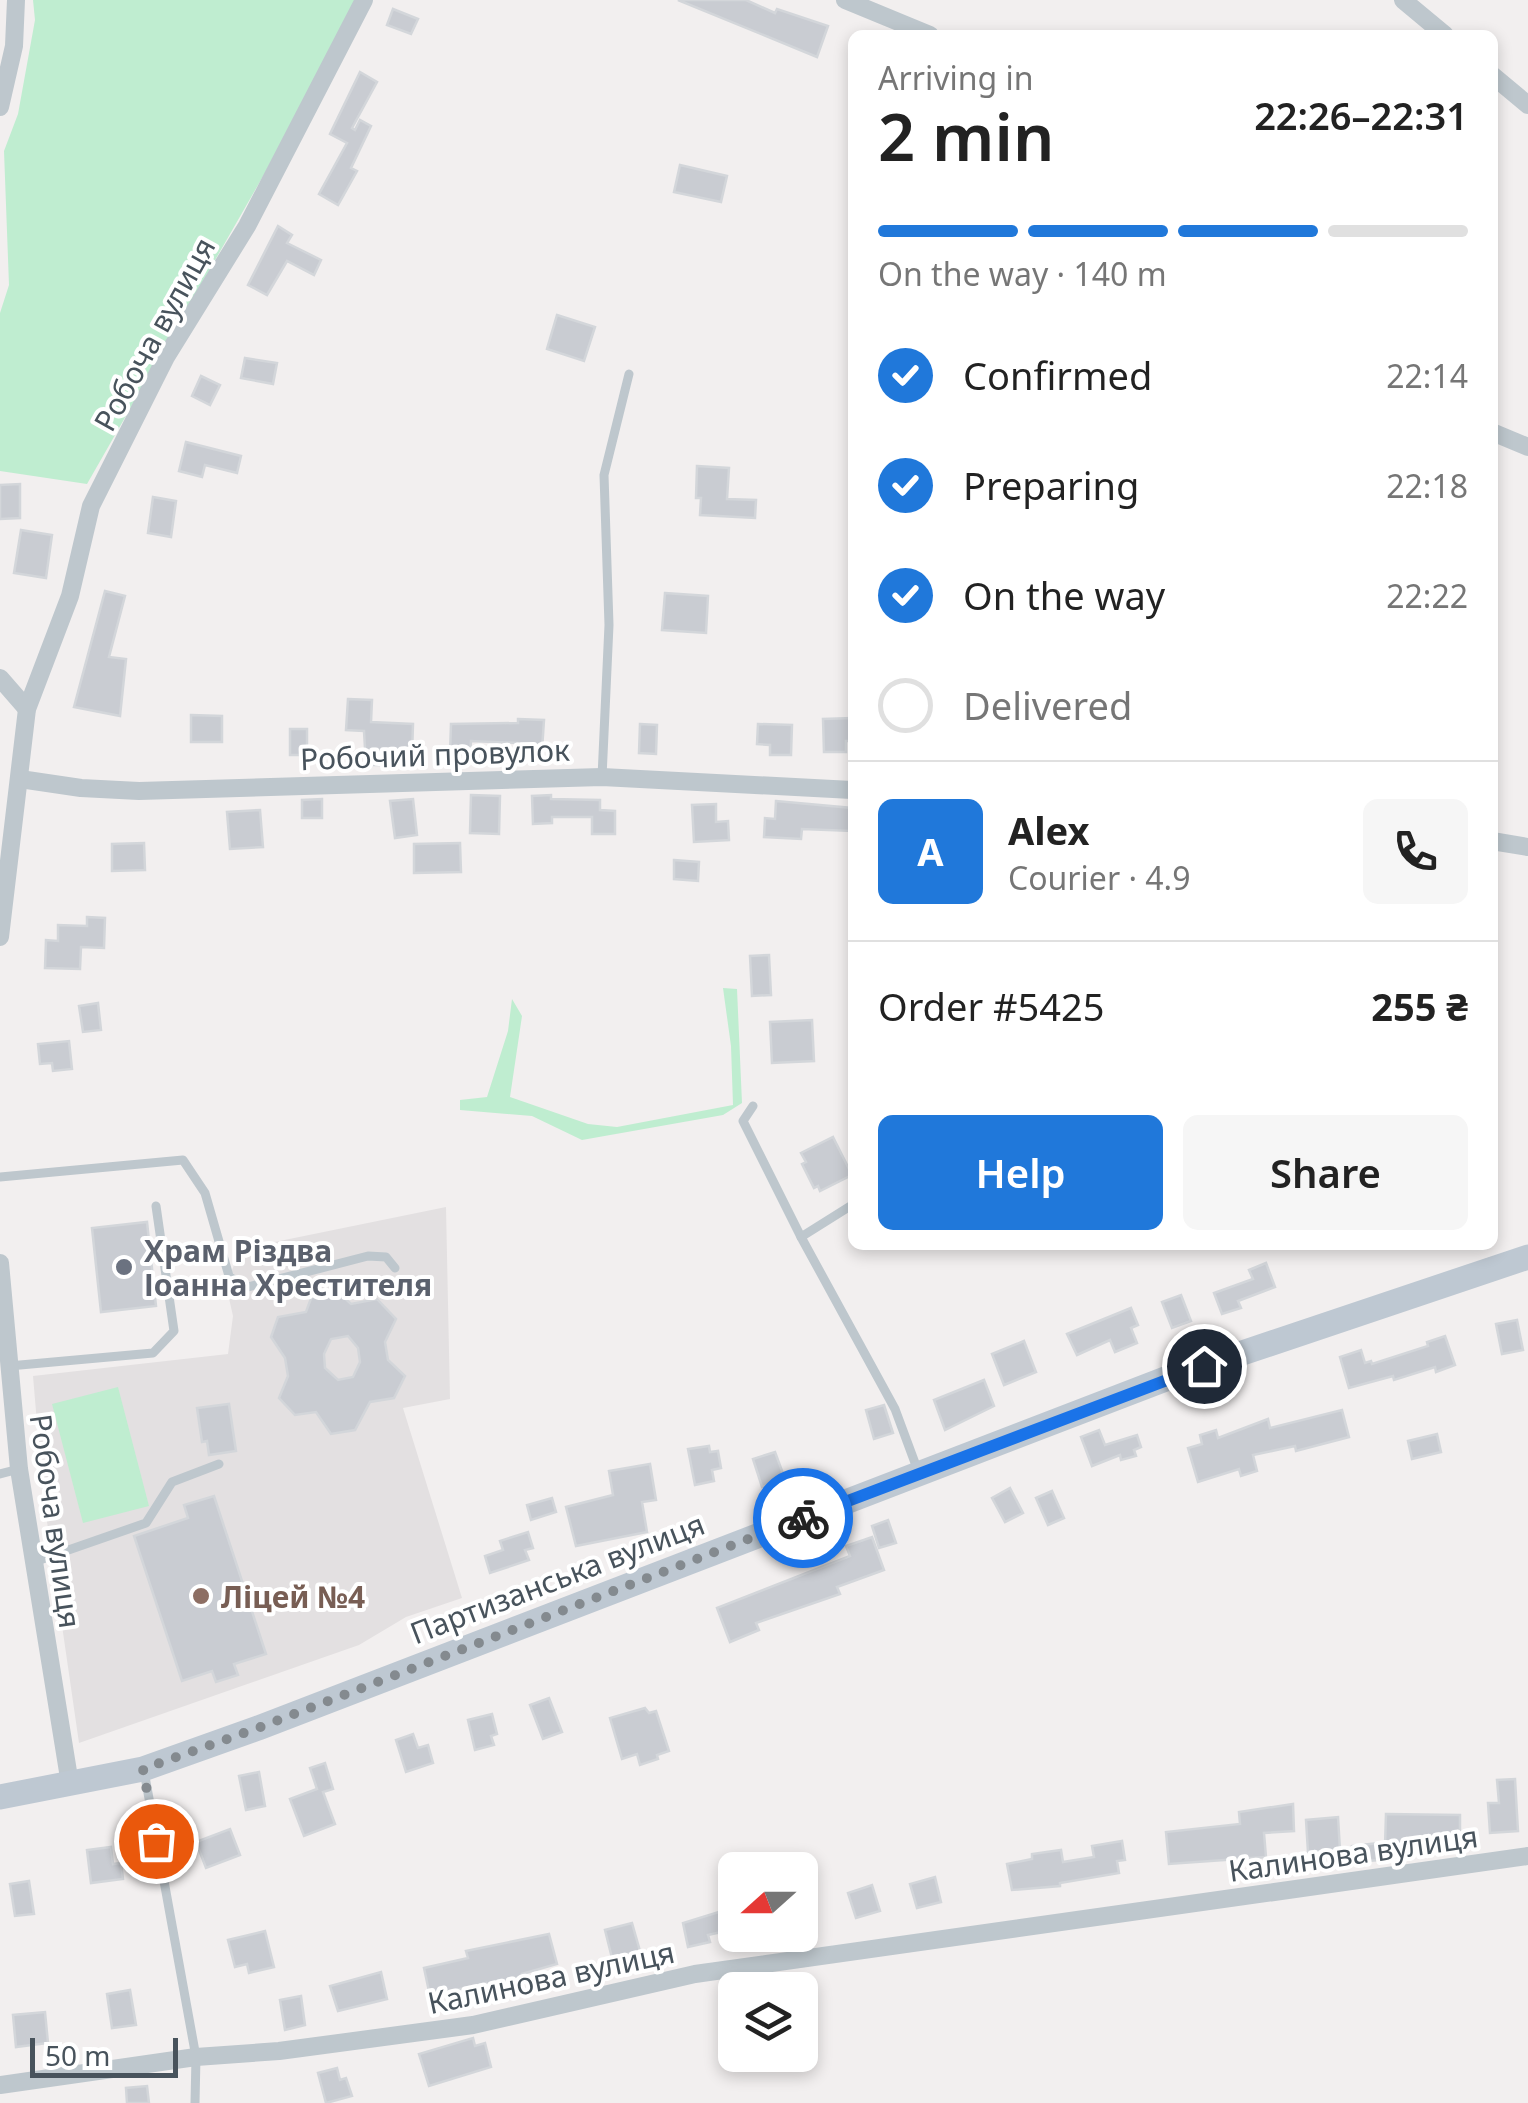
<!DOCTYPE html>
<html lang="en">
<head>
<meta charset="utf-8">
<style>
	body { margin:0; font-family:"Noto Sans",sans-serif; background:#f6f6f6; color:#222; height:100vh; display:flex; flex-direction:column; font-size:38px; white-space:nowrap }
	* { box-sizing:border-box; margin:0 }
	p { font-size:32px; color:#767676 }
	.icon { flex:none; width:55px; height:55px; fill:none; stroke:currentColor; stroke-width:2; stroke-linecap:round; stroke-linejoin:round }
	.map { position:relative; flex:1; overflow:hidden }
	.panel { position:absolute; left:848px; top:30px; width:650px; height:1220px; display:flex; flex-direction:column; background:#fff; border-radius:15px; box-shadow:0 5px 15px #0003 }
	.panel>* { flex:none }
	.needle { width:65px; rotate:249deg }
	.tools { position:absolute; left:718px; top:1852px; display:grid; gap:20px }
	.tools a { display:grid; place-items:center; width:100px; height:100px; border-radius:15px; background:#fff; box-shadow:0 5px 15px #0003; font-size:50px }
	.scale { position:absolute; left:30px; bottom:25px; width:148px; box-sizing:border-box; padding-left:10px; border:5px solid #48535c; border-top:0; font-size:28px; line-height:35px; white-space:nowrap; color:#48535c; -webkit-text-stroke:8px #fff; paint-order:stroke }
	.pin { position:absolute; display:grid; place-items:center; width:85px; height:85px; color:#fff; margin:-42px; border:5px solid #fff; border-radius:50%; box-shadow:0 2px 10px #0007 }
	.courier { position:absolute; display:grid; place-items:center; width:100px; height:100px; margin:-50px; border:8px solid #1a73e8; border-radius:50%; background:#fff; color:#222; box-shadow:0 2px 12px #0007 }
	.head em { font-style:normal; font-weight:600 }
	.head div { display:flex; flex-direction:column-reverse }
	.head { display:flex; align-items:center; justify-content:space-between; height:170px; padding:0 30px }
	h1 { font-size:65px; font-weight:600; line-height:75px }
	.bar { display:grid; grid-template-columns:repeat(4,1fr); gap:15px 10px; align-content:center; height:120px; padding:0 30px }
	.bar i { height:12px; border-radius:8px; background:#e0e0e0 }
	.bar .current { background:#2078da }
	.bar p { grid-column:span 4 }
	.line { display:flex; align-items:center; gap:25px; padding:0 30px; border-top:2px solid #e0e0e0 }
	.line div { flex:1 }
	.round { display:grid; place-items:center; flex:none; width:105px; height:105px; border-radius:15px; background:#f6f6f6 }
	ol { padding:0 30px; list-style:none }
	li { display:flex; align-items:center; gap:30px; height:110px }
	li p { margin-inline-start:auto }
	li .icon { padding:10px; border-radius:50%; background:#2078da; color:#fff; stroke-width:4 }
	li:last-child { color:#767676 }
	li i { width:55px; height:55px; border:5px solid #e0e0e0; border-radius:50% }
	.cta { display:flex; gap:20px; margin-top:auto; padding:20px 30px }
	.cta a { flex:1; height:115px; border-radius:15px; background:#2078da; color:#fff; font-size:40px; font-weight:600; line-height:115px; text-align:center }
	.cta a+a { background:#f6f6f6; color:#222 }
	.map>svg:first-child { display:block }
	.education { fill:#e3e0e1 }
	.green { fill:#bfedd0 }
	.building { fill:#c9ccd2; stroke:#d3d6da; stroke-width:2.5; fill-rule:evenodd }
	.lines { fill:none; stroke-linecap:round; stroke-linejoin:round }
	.lane { stroke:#bec7cd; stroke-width:9 }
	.street { stroke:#bec7cd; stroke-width:18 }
	.secondary { stroke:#bec8d2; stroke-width:25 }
	.done { stroke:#848a8f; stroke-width:10; stroke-dasharray:0 18 }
	.route { stroke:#1a73e8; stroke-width:12 }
	.worship-dot { fill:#6b7280; stroke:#fff; stroke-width:4 }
	.education-dot { fill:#8d6e63; stroke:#fff; stroke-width:4 }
	.labels { text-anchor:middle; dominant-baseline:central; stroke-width:8; stroke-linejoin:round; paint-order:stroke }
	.street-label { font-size:30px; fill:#48535c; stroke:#fff }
	.worship-label { font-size:30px; font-weight:bold; fill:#5b616d; stroke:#fff; text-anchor:start }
	.education-label { font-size:30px; font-weight:bold; fill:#785e54; stroke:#fff; text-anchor:start }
</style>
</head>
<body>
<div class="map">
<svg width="1528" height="2103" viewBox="0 0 1528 2103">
	<rect width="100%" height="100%" fill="#f2efef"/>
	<polygon class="education" points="446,1207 450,1399 403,1408 462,1598 406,1617 359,1645 79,1743 43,1494 33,1376 228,1354 233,1316 226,1285 234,1265 260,1245"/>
	<g class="green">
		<polygon points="33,0 356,0 266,171 87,484 0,471 0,313 9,285 4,151 18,114 35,20"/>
		<polygon points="723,988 737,989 742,1103 723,1115 582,1140 532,1116 460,1110 460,1100 487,1097 508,1031 512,999 522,1016 510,1097 588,1124 617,1127 733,1105 731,1046"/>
		<polygon points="118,1387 149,1506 83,1523 52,1404"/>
	</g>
	<g class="building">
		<polygon points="678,0 746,0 775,13 777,9 828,26 817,57"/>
		<polygon points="393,9 418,19 411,34 387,25"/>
		<polygon points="360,72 377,82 352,128 355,130 360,120 371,126 351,168 357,171 338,205 319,194 347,143 330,134"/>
		<polygon points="680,165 727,176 721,202 674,192"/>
		<polygon points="278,226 292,235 287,243 321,260 314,275 287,261 267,295 248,285"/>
		<polygon points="557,315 595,327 584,361 547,349"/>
		<polygon points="245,358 277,363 273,384 241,378"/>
		<polygon points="201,376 220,385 210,405 192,396"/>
		<polygon points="186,442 241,456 237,473 205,465 202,477 179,471"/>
		<polygon points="697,466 729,468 727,499 756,500 755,518 700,515 701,498 696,498"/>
		<polygon points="20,484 20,518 0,519 0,485"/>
		<polygon points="153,497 176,501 171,537 148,533"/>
		<polygon points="21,530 52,535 46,578 14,573"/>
		<polygon points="105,591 125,596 109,657 126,659 120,716 74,707"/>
		<polygon points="665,593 708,596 706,633 662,630"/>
		<polygon points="348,699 372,700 371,722 413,724 412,755 382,753 383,765 366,765 364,731 346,730"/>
		<polygon points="191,715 222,716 222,742 191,742"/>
		<polygon points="852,718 852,741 846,741 846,752 824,752 823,719"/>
		<polygon points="518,719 544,720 542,750 517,750 517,743 471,741 470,754 450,754 451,724 518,723"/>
		<polygon points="640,724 657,725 656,754 639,753"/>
		<polygon points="758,724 792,725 791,755 770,755 770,745 757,744"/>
		<rect x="290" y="729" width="17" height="26"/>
		<polygon points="471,795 500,796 499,834 470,833"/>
		<polygon points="551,795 551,799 600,800 600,810 615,811 615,834 592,834 592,817 552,817 552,823 533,824 532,796"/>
		<polygon points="322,799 322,818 302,818 302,800"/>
		<polygon points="413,799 417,835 395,838 390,801"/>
		<polygon points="776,801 852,808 852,831 802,829 801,839 764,837 765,818 775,819"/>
		<polygon points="716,804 716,822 728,821 729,840 694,842 692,805"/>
		<polygon points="260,810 263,847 230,849 227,812"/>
		<polygon points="144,843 145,870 112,871 112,844"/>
		<polygon points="460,843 461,872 414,873 414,844"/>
		<polygon points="674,860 699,862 698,881 674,879"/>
		<polygon points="87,917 105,918 104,948 81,947 80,969 45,968 46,940 58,941 58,925 87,926"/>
		<polygon points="769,955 771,995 752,996 750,956"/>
		<polygon points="98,1003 101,1030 83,1032 79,1006"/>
		<polygon points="812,1020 814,1061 772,1063 770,1022"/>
		<polygon points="69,1041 72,1069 53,1071 52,1063 40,1064 38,1044"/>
		<polygon points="833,1137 852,1175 820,1191 818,1186 814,1188 802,1164 806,1162 801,1153"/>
		<polygon points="147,1222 156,1306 101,1312 92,1228"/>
		<polygon points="1266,1263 1275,1287 1238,1301 1241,1308 1222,1314 1214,1293 1253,1279 1249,1270"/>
		<path d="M336 1290 351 1304 377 1299 396 1319 385 1342 388 1360 405 1376 394 1398 370 1402 355 1430 331 1434 316 1412 295 1415 279 1398 288 1376 285 1358 271 1337 278 1317 306 1312 313 1293ZM348 1336 358 1348 360 1362 353 1377 338 1380 325 1368 324 1354 331 1339Z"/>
		<polygon points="1181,1295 1191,1321 1172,1328 1162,1302"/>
		<polygon points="1131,1308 1138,1325 1131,1328 1137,1343 1115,1352 1110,1340 1077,1355 1067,1334"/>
		<polygon points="1517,1320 1523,1350 1502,1354 1496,1324"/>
		<polygon points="1445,1336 1455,1365 1436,1372 1435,1367 1394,1380 1393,1376 1349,1388 1340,1357 1361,1350 1365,1363 1371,1361 1372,1364 1428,1346 1427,1342"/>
		<polygon points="1024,1341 1036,1372 1004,1385 992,1354"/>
		<polygon points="984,1380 994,1406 945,1430 934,1400"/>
		<polygon points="229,1404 236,1451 209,1455 207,1441 202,1442 197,1408"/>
		<polygon points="884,1405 893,1433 874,1439 866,1410"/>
		<polygon points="1342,1410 1349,1437 1296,1451 1295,1446 1253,1455 1257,1471 1241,1476 1239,1469 1198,1482 1188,1448 1202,1444 1200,1435 1216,1430 1218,1438 1268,1419 1270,1428"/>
		<polygon points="1099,1430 1105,1445 1137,1435 1141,1447 1134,1450 1136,1456 1121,1460 1120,1455 1092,1466 1081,1437"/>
		<polygon points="1437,1434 1441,1452 1412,1459 1408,1441"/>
		<polygon points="709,1446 710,1452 718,1451 721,1468 712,1470 714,1481 695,1485 688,1449"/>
		<polygon points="775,1452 785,1479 762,1487 753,1459"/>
		<polygon points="650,1464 656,1500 642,1502 647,1532 576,1546 566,1507 613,1495 609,1471"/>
		<polygon points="1010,1488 1023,1513 1005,1522 992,1498"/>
		<polygon points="1052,1491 1064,1518 1048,1525 1036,1498"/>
		<polygon points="214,1496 266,1654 234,1664 238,1675 216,1682 212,1671 182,1681 134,1536 188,1518 184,1505"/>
		<polygon points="552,1498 556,1512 531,1520 527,1505"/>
		<polygon points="888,1520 896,1543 879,1548 872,1526"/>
		<polygon points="528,1532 533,1548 525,1550 529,1560 490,1573 485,1556 503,1550 500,1541"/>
		<polygon points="872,1537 884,1570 837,1587 840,1594 756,1623 759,1630 730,1642 717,1608 850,1556 846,1546"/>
		<polygon points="549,1698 562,1732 543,1739 530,1705"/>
		<polygon points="645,1708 649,1713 656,1711 669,1751 657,1755 658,1759 640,1765 637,1754 622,1759 610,1718"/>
		<polygon points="492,1714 497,1734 491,1736 494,1745 475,1750 468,1720"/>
		<polygon points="413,1734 418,1748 428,1745 433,1763 406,1772 396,1740"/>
		<polygon points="325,1763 333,1789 323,1792 335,1824 304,1836 290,1799 317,1789 310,1768"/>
		<polygon points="259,1772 265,1806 246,1810 239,1776"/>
		<polygon points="1515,1779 1518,1831 1490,1833 1488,1803 1499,1803 1497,1780"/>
		<polygon points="1293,1804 1294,1831 1264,1833 1266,1857 1169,1864 1166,1832 1240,1824 1239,1812"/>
		<polygon points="1386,1814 1460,1815 1460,1843 1406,1842 1406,1846 1385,1846"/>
		<polygon points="1338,1817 1340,1850 1308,1852 1306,1820"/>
		<polygon points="230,1829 240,1855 206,1868 196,1842"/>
		<polygon points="1122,1841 1125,1860 1117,1861 1119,1873 1060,1883 1060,1886 1012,1890 1007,1864 1032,1859 1032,1854 1061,1850 1063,1862 1094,1857 1092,1846"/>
		<polygon points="1379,1843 1380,1860 1353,1862 1352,1846"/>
		<polygon points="111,1847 113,1864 121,1863 123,1879 91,1883 87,1850"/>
		<polygon points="935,1877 941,1902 917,1908 910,1884"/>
		<polygon points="29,1881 34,1914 15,1916 10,1884"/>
		<polygon points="872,1885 880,1911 856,1918 848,1893"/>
		<polygon points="735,1907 735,1929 708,1935 710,1942 688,1947 683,1923"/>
		<polygon points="632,1923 640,1951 612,1958 605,1930"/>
		<polygon points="265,1931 274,1967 249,1973 247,1964 235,1967 228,1940"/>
		<polygon points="549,1934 557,1964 522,1974 524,1983 487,1991 486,1983 430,1996 424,1968 468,1958 466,1951"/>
		<polygon points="381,1972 387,1999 338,2011 330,1986"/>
		<polygon points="130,1990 136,2025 112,2028 107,1994"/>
		<polygon points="301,1996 305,2025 285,2030 280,2000"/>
		<polygon points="45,2012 48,2043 16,2047 13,2015"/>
		<polygon points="473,2038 475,2046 485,2043 491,2067 429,2086 419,2054"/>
		<polygon points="337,2068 340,2080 346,2078 352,2096 326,2103 318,2073"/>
		<polygon points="147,2086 149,2103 127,2103 126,2088"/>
	</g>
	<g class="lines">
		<g class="lane">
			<polyline points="602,777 609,625 604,475 629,374"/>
			<polyline points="753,1106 743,1121 801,1237 895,1409 918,1471"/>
			<polyline points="0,1177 183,1160 205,1193 229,1276 244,1288 368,1256 386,1257 395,1268"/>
			<polyline points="801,1237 852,1205"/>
			<polyline points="9,1366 153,1353 174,1331 156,1206"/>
			<polyline points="0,1474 19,1469"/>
			<polyline points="34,1562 146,1523 172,1482 219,1464"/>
			<polyline points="144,1771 196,2057 195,2103"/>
		</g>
		<g class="street">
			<polyline points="845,0 930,35"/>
			<polyline points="1403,0 1445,35"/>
			<polyline points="1492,75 1528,105"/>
			<polyline points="0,107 14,46 16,0"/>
			<polyline points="1492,432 1528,447"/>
			<polyline points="0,678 27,709"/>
			<polyline points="20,779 81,788 139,791 602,777 852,790"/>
			<polyline points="1492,841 1528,847"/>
			<polyline points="0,937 27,709 70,596 91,506 166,357 247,226 364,0"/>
			<polyline points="0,1263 19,1469 70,1784"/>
			<polyline points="0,2085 196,2057 279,2051 473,2025 695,1974 1528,1856"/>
		</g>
		<polyline class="secondary" points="0,1797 143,1769 258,1728 1168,1378 1528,1257"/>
	</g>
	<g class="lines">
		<polyline class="done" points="156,1841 143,1769 258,1728 803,1518"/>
		<polyline class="route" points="803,1518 1204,1366"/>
	</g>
	<circle class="worship-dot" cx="124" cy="1267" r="10"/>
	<circle class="education-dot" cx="201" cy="1596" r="10"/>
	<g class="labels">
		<g class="street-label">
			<text transform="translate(154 334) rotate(-61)">Робоча вулиця</text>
			<text transform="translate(435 754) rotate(-2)">Робочий провулок</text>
			<text transform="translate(56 1521) rotate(82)">Робоча вулиця</text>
			<text transform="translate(557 1578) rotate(-21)">Партизанська вулиця</text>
			<text transform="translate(1353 1853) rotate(-8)">Калинова вулиця</text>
			<text transform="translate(551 1977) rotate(-12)">Калинова вулиця</text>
		</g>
		<g class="worship-label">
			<text x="144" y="1250">Храм Різдва<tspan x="144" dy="34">Іоанна Хрестителя</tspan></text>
		</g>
		<g class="education-label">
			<text x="221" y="1596">Ліцей №4</text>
		</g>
	</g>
</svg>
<div class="tools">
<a><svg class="needle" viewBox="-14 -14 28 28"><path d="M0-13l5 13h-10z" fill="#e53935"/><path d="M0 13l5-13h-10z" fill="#767676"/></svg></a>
<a><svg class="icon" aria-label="layers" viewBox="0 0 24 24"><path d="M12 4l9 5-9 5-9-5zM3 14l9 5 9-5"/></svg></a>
</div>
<div class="scale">50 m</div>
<div class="pin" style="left:156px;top:1841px;background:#ea580c"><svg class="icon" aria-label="bag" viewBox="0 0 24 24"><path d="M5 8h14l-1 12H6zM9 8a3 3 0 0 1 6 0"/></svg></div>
<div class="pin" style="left:1204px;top:1366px;background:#1f2937"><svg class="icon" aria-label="home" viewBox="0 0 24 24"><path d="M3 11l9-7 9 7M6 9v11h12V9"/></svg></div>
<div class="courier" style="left:803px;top:1518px"><svg class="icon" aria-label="bike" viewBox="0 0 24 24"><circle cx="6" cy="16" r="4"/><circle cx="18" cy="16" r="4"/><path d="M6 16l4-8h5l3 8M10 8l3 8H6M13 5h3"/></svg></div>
<section class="panel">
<div class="head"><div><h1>2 min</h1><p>Arriving in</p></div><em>22:26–22:31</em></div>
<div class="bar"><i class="current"></i><i class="current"></i><i class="current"></i><i></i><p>On the way · 140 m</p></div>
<ol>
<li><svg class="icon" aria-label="check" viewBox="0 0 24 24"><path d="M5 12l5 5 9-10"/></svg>Confirmed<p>22:14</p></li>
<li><svg class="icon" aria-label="check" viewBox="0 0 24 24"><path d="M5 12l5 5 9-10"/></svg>Preparing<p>22:18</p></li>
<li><svg class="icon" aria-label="check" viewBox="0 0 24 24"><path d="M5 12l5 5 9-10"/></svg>On the way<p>22:22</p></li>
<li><i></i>Delivered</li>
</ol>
<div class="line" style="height:180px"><b class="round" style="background:#2078da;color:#fff">A</b><div><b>Alex</b><p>Courier · 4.9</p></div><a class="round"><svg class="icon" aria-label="phone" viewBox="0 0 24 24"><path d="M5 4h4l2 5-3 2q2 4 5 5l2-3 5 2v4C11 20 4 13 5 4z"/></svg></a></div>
<div class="line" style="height:130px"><div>Order #5425</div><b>255 ₴</b></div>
<div class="cta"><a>Help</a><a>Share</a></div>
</section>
</div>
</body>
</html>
